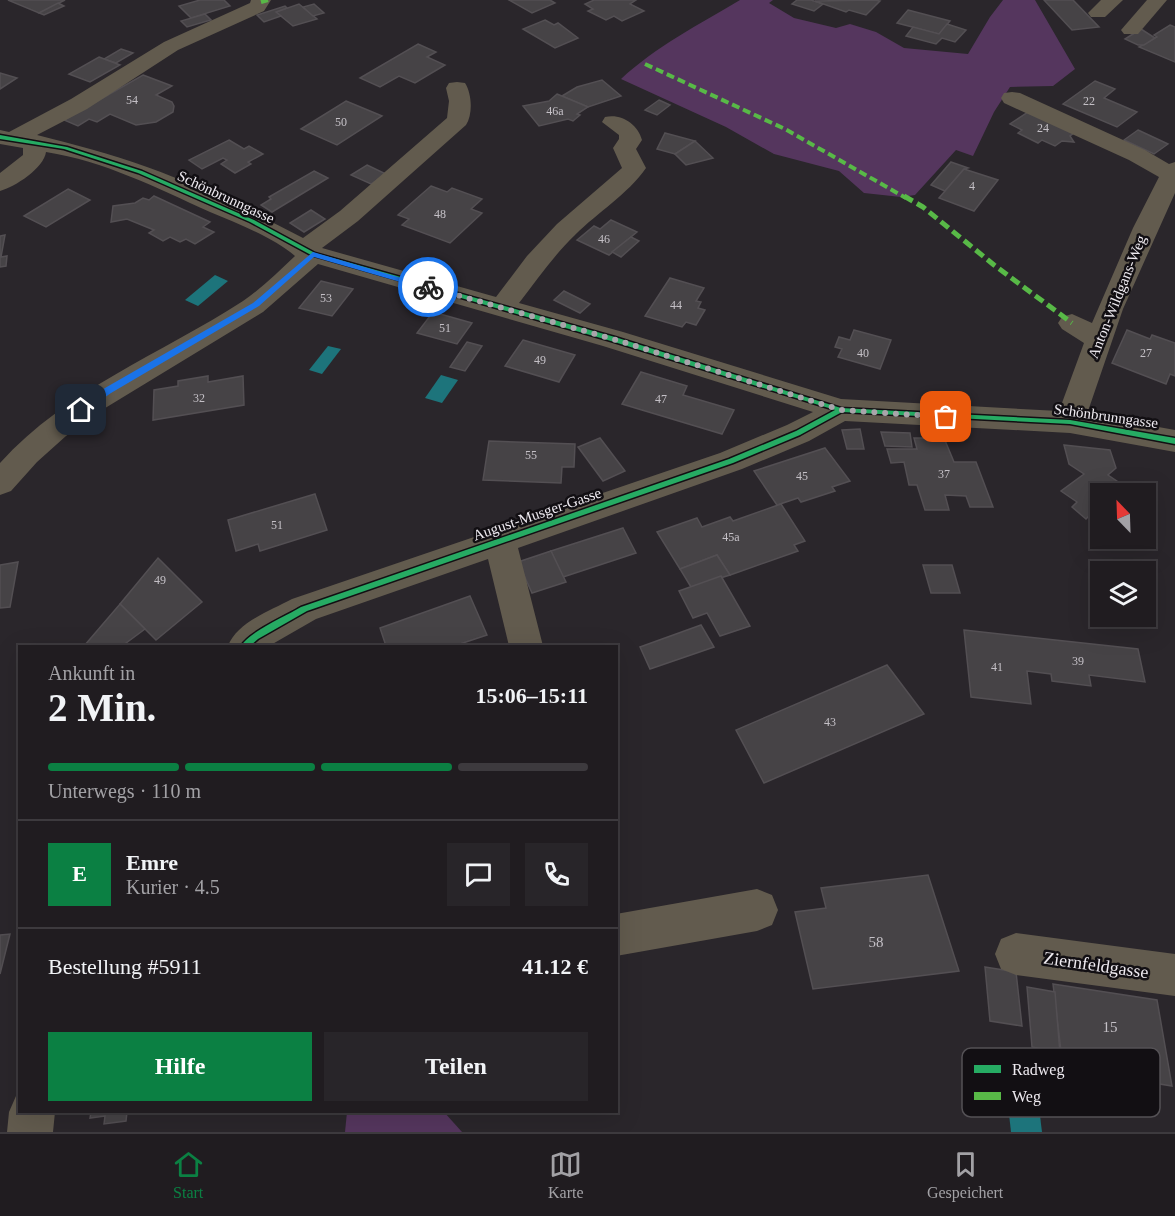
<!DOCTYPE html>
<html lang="de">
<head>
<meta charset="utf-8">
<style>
	body { margin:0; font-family:"Times New Roman",serif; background:#282529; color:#f1f3f6; height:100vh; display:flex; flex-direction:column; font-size:22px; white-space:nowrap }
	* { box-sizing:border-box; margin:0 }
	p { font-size:20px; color:#a2a1a5 }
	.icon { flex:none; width:33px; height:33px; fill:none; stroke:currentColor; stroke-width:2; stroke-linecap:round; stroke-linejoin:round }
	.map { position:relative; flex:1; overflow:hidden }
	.drawer { position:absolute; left:18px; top:645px; width:600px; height:468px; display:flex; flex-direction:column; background:#201c20; border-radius:0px; box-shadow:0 6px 24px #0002,0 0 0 2px #3d3a3e }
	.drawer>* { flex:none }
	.needle { width:39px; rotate:337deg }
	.fabs { position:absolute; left:1090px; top:483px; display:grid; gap:12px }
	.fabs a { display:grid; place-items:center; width:66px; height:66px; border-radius:0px; background:#201c20; box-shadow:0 6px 24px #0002,0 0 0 2px #3d3a3e; font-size:30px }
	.pin { position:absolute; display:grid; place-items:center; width:51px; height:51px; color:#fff; margin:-26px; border-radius:12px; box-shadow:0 3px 9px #0006 }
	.courier { position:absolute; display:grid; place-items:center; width:60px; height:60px; margin:-30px; border:4px solid #1a73e8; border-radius:50%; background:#fff; color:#222; box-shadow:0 2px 8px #0007 }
	.head em { font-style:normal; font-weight:800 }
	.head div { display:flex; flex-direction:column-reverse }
	.head { display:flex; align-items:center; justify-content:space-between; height:102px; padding:0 30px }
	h1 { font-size:39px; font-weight:800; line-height:45px }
	.bar { display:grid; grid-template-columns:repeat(4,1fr); gap:9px 6px; align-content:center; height:72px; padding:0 30px }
	.bar i { height:8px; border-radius:4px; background:#3d3a3e }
	.bar .on { background:#0b8043 }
	.bar p { grid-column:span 4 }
	.line { display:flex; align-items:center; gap:15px; padding:0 30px; border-top:2px solid #3d3a3e }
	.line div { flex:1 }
	.round { display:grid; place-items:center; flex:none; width:63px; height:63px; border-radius:0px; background:#282529 }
	.primary-button { display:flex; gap:12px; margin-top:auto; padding:12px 30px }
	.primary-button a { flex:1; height:69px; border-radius:0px; background:#0b8043; color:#fff; font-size:24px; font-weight:800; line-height:69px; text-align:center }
	.primary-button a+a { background:#282529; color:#f1f3f6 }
	.menu { display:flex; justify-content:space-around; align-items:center; height:84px; border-top:2px solid #3d3a3e; background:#201c20; font-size:16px; color:#a2a1a5 }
	.menu a { display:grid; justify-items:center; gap:3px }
	.menu .on { color:#0b8043 }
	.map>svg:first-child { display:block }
	.green { fill:#55365e }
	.water { fill:#1d747b }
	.building { fill:#464346; stroke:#534f53; stroke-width:1.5 }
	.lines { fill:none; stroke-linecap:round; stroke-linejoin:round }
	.minor { fill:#625b4e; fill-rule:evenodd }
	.quiet-far1 { stroke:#58b947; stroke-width:4; stroke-dasharray:8 4; stroke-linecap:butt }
	.quiet { stroke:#58b947; stroke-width:5; stroke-dasharray:10 5; stroke-linecap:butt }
	.cycleway-casing { stroke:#120f13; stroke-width:3 }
	.cycleway { fill:#26ab63; fill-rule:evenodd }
	.route { fill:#1a73e8 }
	.done { stroke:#a9a5ab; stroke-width:6; stroke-dasharray:0 10.8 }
	.labels { text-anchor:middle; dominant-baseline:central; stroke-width:5; stroke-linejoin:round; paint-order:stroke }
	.number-label { font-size:12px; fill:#c4c0c6 }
	.street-label { font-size:15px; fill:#eeeaf0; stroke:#120f13 }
	.near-number-label { font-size:15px; fill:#c4c0c6 }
	.near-street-label { font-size:18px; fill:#eeeaf0; stroke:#120f13 }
	.key { fill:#120f13; stroke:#545155; stroke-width:1.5 }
	.key-label { font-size:16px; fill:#eeeaf0 }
</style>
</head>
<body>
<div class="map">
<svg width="1175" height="1132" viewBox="0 0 1175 1132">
	<rect width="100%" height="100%" fill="#2a262b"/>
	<g class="green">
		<path d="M740 0H773L769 3 794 18 836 28 850 24 876 32 904 48 968 54 990 17 1003 0H1035L1075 69 1053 86 1010 87 994 112 973 156 956 150 915 195 901 197 864 193 839 171 774 154 726 127 621 79C655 47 700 24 740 0Z"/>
		<polygon points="347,1112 444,1112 462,1132 345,1132"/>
	</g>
	<g class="water">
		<polygon points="215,275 228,281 198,306 185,300"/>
		<polygon points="328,346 341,349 322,374 309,370"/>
		<polygon points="441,375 458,380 442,403 425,398"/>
		<polygon points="1006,1087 1037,1091 1042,1132 1011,1132"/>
	</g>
	<g class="building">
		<polygon points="8,0 65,0 39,13"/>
		<polygon points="200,0 224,0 230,6 191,18 179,6"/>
		<polygon points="509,0 550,0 555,3 532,13"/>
		<polygon points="594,0 636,0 630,4 644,11 622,21 614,16 606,20 588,11 593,9 585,4"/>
		<polygon points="797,0 811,0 823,4 814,11 792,4"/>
		<polygon points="875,0 880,1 866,15 849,10 846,12 815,1"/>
		<polygon points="1044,0 1073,0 1099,27 1072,30"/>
		<polygon points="58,3 64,6 44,15 39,13"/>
		<polygon points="299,4 317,19 293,26 276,12"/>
		<polygon points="314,4 324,13 313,16 303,7"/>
		<polygon points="285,6 287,8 276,12 281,16 264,22 257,15"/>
		<polygon points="908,10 950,21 939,34 897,23"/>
		<polygon points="205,14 211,20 187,27 181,21"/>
		<polygon points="545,20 554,25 558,23 578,38 555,48 523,29"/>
		<polygon points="947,24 966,30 955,42 942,38 936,44 906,36 913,27 939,34"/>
		<polygon points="1170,25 1175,27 1175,62 1139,47 1157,37 1154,35"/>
		<polygon points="1141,29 1155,38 1144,45 1138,45 1125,39"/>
		<polygon points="418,44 436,52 427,57 445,65 415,83 399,76 380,87 360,78"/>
		<polygon points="121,49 133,53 116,63 104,59"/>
		<polygon points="99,57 120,65 90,82 69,74"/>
		<polygon points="0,73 17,78 0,89"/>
		<polygon points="143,75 172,86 156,95 172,102 174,106 173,112 156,122 136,125 110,114 97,122 89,119 78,126 64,120"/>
		<polygon points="602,80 621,96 588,107 562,96 577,87"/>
		<polygon points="1095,81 1115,89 1104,98 1137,112 1117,127 1063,104"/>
		<polygon points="557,94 588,107 577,114 580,115 573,121 568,119 539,126 523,106 549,101"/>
		<polygon points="659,100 670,105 657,115 645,110"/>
		<polygon points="346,101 382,116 337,145 301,129"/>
		<polygon points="1031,110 1077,131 1070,136 1074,142 1062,141 1055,146 1042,140 1038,143 1018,133 1022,130 1010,124"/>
		<polygon points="1138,130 1168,144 1154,154 1124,140"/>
		<polygon points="665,133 695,141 675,154 657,149"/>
		<polygon points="229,140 244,149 249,146 263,154 248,162 251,164 235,173 221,164 227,160 223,158 202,169 189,160"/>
		<polygon points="695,141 713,158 686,165 675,154"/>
		<polygon points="951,162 968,168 964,169 945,191 931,185"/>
		<polygon points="367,165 386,174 371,184 351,175"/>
		<polygon points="964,169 998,180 974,211 939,198"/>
		<polygon points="314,171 328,178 272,212 261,205 271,199 269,197"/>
		<polygon points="431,186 447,192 452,188 482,199 471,209 482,213 450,243 402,225 409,219 398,215"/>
		<polygon points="68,189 90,200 46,227 24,216"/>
		<polygon points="154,196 210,222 203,227 214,232 195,244 186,239 180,242 170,237 163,241 149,233 154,230 127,219 111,222 113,206 135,203 143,198 149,200"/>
		<polygon points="311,210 325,219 304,232 290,223"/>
		<polygon points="611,220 637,232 609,255 577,240 594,226 600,229"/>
		<polygon points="5,235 1,257 7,256 6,266 0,267 0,236"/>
		<polygon points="631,237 639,241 621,257 612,252"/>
		<polygon points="670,278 704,288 696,301 701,302 698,308 705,310 696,325 686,322 682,327 645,316"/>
		<polygon points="321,281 353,289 332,316 299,308"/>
		<polygon points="564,291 590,304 580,313 554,300"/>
		<polygon points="433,312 472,323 457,344 417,333"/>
		<polygon points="854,330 891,340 880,369 838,357 842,349 835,347 839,337 850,340"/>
		<polygon points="1127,330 1150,339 1152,335 1175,343 1175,376 1170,374 1166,384 1112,363"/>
		<polygon points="523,340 575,355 559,382 505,366"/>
		<polygon points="467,342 482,346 465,371 450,367"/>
		<polygon points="641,372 687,386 683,395 734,410 722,434 622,404"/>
		<polygon points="208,376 208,382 243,376 244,405 153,420 154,390 178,386 178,381"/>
		<polygon points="860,429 864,449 847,449 842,430"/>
		<polygon points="881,432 910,433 912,447 885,446"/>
		<polygon points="600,438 625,471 603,481 578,447"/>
		<polygon points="914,438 944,438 954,462 976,462 993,507 970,507 966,496 945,495 949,510 925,510 917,485 909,485 904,462 891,463 887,449 917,449"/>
		<polygon points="489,441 575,444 574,467 562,467 561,483 483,480"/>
		<polygon points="1064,445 1110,450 1116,468 1108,475 1136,494 1101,494 1101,518 1091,514 1086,519 1072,507 1077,502 1061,491 1084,474 1069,464"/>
		<polygon points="825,448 850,481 832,487 835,491 801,502 798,498 777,505 754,471"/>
		<polygon points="315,494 327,530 260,551 258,544 236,551 228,520"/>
		<polygon points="781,504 805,541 794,545 798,551 730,575 717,555 680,569 657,532 697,518 702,527 730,517 733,521"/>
		<polygon points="623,528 636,553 563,577 551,551"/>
		<polygon points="551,551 566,582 532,593 518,562"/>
		<polygon points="717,555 730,575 691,587 680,569"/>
		<polygon points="158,558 202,602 156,640 120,604"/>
		<polygon points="18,562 10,607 0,608 0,565"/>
		<polygon points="923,565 952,565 960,593 931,593"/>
		<polygon points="721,576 750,626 720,636 707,613 693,618 679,591"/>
		<polygon points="470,596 487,635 454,646 386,646 380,628"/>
		<polygon points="120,604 145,629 122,646 84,646"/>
		<polygon points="701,625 714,647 650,669 640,647"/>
		<polygon points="964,630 1138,649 1145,682 1089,675 1091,686 1052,681 1051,674 1027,671 1031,704 971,697"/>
		<polygon points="887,665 924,714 764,783 736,730"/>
		<polygon points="928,875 959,971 813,989 795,912 826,908 821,888"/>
		<polygon points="10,934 0,974 0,935"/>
		<polygon points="985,967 1016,972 1022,1026 990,1021"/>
		<polygon points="1053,984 1157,1000 1172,1086 1063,1068"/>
		<polygon points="1027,987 1055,992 1060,1053 1032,1047"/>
		<polygon points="91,1112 127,1112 126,1121 104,1124 105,1116 90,1118"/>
	</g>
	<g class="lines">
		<g class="minor">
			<path d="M251 0H271L264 11 178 50 87 109 37 135C73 144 111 154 147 167 200 186 253 212 303 238L340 211 447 118 449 101 446 88 449 83 457 82 465 83C472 94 473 114 466 125L358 221 322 248 496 297 527 256 557 224 622 168 613 148 619 139V135L602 122 605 117C621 113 638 124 642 140L636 149 646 168C627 195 598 212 575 235 554 255 537 280 519 303L623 332 841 399 1059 411 1084 343 1062 329 1058 323 1062 317 1072 314 1092 323 1133 228 1159 177 1129 160 1004 103 1001 98 1004 93 1012 92 1020 93 1145 150 1169 164 1175 162V193L1123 309 1087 414 1175 430V452L1070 433 845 421 809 441 742 469 518 548 543 646H509L488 559 316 619 269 646H228C237 622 270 611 292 599L720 453 787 425 813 412 603 346 318 264 263 312 97 413 66 436 37 462 11 491 0 495V463C67 389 161 354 243 301 262 288 279 271 295 256 274 238 237 223 210 212 157 188 104 161 46 152 44 168 15 187 0 191V173L23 155V148L0 144V130L9 132 71 99 164 42 250 3Z"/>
			<polygon points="1101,0 1123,0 1105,17 1091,17 1088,13"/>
			<polygon points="1147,0 1167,0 1138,34 1124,34 1121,30"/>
			<polygon points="757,889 772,895 778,910 772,925 757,931 616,956 616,914"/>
			<polygon points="1016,933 1175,954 1175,996 1016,975 1001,969 995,954 1001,939"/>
			<polygon points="20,1094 20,1112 55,1112 53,1132 7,1132 9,1112 16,1096"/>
		</g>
		<g class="quiet-far1">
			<polyline points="261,2 268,0"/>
			<polyline points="645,64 785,129 906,198"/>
		</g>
		<polyline class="quiet" points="904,196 923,207 994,265 1072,323"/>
		<defs>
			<path id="cycleway" d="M0 135 67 147 142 171 254 220 315 253 615 337 841 408 1070 420 1175 438V444L1070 424 842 412 800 435 733 463 307 611 258 639 250 646H241C249 632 286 616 301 607L729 459 796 431 835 410 611 341 311 255 250 222 138 173 64 149 0 139Z"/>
		</defs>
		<use href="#cycleway" class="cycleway-casing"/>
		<use href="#cycleway" class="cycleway"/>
	</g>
	<polygon class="route" points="313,252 432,287 428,290 314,257 259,306 111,393 84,412 78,412 78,408 105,388 253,303"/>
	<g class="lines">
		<polyline class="done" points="428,287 613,339 841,410 946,417"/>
	</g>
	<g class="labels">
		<g class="number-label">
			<text x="132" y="100">54</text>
			<text x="1089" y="101">22</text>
			<text x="555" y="111">46a</text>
			<text x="341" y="122">50</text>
			<text x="1043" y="128">24</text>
			<text x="972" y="186">4</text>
			<text x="440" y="214">48</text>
			<text x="604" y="239">46</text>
			<text x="326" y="298">53</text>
			<text x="676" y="305">44</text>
			<text x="445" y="328">51</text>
			<text x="863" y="353">40</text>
			<text x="1146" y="353">27</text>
			<text x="540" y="360">49</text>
			<text x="199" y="398">32</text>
			<text x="661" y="399">47</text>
			<text x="531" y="455">55</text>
			<text x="944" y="474">37</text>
			<text x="802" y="476">45</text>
			<text x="277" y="525">51</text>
			<text x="731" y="537">45a</text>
			<text x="160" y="580">49</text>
			<text x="1078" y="661">39</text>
			<text x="997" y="667">41</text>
			<text x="830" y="722">43</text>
		</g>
		<g class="street-label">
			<text transform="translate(226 197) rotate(25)">Schönbrunngasse</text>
			<text transform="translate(1117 297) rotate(-68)">Anton-Wildgans-Weg</text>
			<text transform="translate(1106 416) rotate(8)">Schönbrunngasse</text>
			<text transform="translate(537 514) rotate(-19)">August-Musger-Gasse</text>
		</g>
		<g class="near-number-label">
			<text x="876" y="942">58</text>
			<text x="1110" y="1027">15</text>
		</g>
		<g class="near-street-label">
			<text transform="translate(1096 965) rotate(8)">Ziernfeldgasse</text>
		</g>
	</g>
	<rect x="962" y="1048" width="198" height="69" rx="9" class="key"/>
	<rect x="974" y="1065" width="27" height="8" fill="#26ab63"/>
	<rect x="974" y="1092" width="27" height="8" fill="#58b947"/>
	<g class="key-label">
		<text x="1012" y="1075">Radweg</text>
		<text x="1012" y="1102">Weg</text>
	</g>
</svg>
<div class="fabs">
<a><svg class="needle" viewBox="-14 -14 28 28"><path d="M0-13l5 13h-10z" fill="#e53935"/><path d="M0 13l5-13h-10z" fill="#a2a1a5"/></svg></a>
<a><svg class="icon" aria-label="layers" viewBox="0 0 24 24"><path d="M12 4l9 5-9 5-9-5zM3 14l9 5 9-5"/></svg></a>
</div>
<div class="pin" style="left:946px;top:417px;background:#ea580c"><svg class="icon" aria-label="bag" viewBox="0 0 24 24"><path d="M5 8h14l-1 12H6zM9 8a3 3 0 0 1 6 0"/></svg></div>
<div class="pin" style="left:81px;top:410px;background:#1f2937"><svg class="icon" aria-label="home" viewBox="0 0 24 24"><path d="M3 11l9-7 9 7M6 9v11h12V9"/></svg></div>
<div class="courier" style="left:428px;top:287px"><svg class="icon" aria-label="bike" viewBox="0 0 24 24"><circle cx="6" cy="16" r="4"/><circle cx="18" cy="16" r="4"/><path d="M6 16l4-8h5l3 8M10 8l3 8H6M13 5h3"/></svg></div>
<section class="drawer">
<div class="head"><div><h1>2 Min.</h1><p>Ankunft in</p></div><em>15:06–15:11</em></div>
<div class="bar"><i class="on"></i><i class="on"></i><i class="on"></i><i></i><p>Unterwegs · 110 m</p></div>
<div class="line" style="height:108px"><b class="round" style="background:#0b8043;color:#fff">E</b><div><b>Emre</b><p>Kurier · 4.5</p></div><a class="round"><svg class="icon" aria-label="chat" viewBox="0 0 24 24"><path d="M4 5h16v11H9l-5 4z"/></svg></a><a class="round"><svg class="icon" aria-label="phone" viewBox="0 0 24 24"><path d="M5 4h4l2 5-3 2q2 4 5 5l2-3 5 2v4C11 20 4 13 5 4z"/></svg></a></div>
<div class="line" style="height:78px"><div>Bestellung #5911</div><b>41.12 €</b></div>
<div class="primary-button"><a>Hilfe</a><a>Teilen</a></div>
</section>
</div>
<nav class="menu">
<a class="on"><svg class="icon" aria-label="home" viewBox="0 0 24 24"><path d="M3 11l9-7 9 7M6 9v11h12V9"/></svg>Start</a>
<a><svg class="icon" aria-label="map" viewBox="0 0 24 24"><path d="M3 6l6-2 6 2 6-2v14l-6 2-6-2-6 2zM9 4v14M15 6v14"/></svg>Karte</a>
<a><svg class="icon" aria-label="saved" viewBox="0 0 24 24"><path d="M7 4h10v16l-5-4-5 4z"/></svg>Gespeichert</a>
</nav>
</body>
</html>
